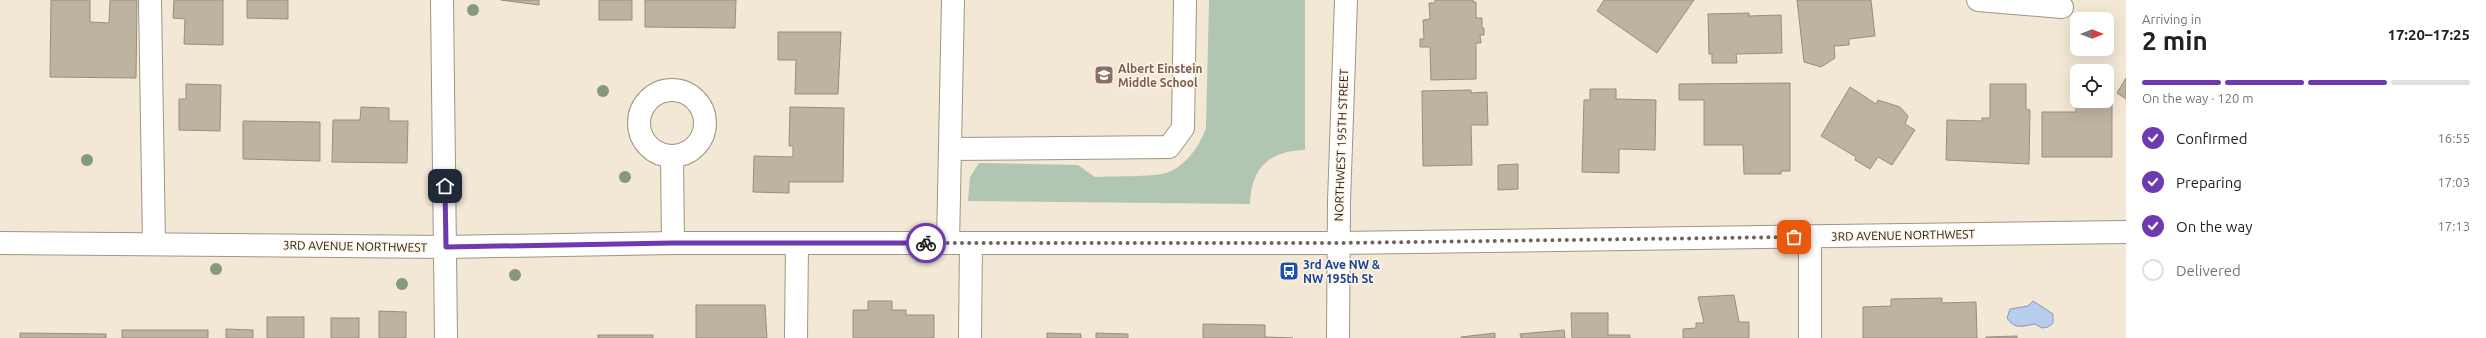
<!DOCTYPE html>
<html lang="en">
<head>
<meta charset="utf-8">
<style>
	body { margin:0; font-family:Ubuntu,sans-serif; background:#f2f2f2; color:#202124; height:100vh; display:flex; flex-direction:column; font-size:15px; white-space:nowrap }
	* { box-sizing:border-box; margin:0 }
	p { font-size:13px; color:#757577 }
	.icon { flex:none; width:22px; height:22px; fill:none; stroke:currentColor; stroke-width:2; stroke-linecap:round; stroke-linejoin:round }
	.map { position:relative; flex:1; overflow:hidden }
	.panel { display:flex; flex-direction:column; background:#fff; width:360px }
	.panel>* { flex:none }
	.needle { width:26px; rotate:90deg }
	.tools { position:absolute; left:2070px; top:12px; display:grid; gap:8px }
	.tools a { display:grid; place-items:center; width:44px; height:44px; border-radius:8px; background:#fff; box-shadow:0 4px 16px #0002; font-size:20px }
	.pin { position:absolute; display:grid; place-items:center; width:34px; height:34px; color:#fff; margin:-17px; border-radius:8px; box-shadow:0 2px 6px #0006 }
	.courier { position:absolute; display:grid; place-items:center; width:40px; height:40px; margin:-20px; border:3px solid #6f39af; border-radius:50%; background:#fff; color:#222; box-shadow:0 1px 5px #0007 }
	.headline em { font-style:normal; font-weight:600 }
	.headline div { display:flex; flex-direction:column-reverse }
	.headline { display:flex; align-items:center; justify-content:space-between; height:68px; padding:0 16px }
	h1 { font-size:26px; font-weight:600; line-height:30px }
	.bar { display:grid; grid-template-columns:repeat(4,1fr); gap:6px 4px; align-content:center; height:48px; padding:0 16px }
	.bar i { height:5px; border-radius:3px; background:#e0e0e0 }
	.bar .selected { background:#6f39af }
	.bar p { grid-column:span 4 }
	ol { padding:0 16px; list-style:none }
	li { display:flex; align-items:center; gap:12px; height:44px }
	li p { margin-inline-start:auto }
	li .icon { padding:4px; border-radius:50%; background:#6f39af; color:#fff; stroke-width:4 }
	li:last-child { color:#757577 }
	li i { width:22px; height:22px; border:2px solid #e0e0e0; border-radius:50% }
	main { display:flex; flex:1; min-height:0 }
	.map>svg:first-child { display:block }
	.green { fill:#b0c6b2 }
	.water { fill:#b8ccec; stroke:#8b98ac }
	.building { fill:#beb2a1; stroke:#998e7d }
	.lines { fill:none; stroke-linecap:round; stroke-linejoin:round }
	.minor-casing { stroke:#a09584; stroke-width:24 }
	.minor { stroke:#fff; stroke-width:22 }
	.tree { fill:#86997d }
	.done { stroke:#6b645a; stroke-width:4; stroke-dasharray:0 7.2 }
	.route { stroke:#6f39af; stroke-width:5 }
	.labels { text-anchor:middle; dominant-baseline:central; stroke-width:3; stroke-linejoin:round; paint-order:stroke }
	.education-label { font-size:12px; font-weight:bold; fill:#785e54; stroke:#fff5e6; text-anchor:start }
	.street-label { font-size:12px; fill:#221e17; stroke:#fff5e6 }
	.transit-label { font-size:12px; font-weight:bold; fill:#164399; stroke:#fff5e6; text-anchor:start }
</style>
</head>
<body>
<main>
<div class="map">
<svg width="2126" height="338" viewBox="0 0 2126 338">
	<rect width="100%" height="100%" fill="#f3e7d5"/>
	<path class="green" d="M1209 0H1305V150C1269 151 1251 168 1250 204L968 201 970 177 979 163 1078 165 1095 177C1112 176 1152 177 1166 173 1185 167 1200 146 1206 128Z"/>
	<path class="water" d="M2033 301 2053 314V323L2048 327 2042 328 2035 324C2023 326 2015 330 2007 318L2010 309 2028 306Z"/>
	<g class="building">
		<polygon points="51,0 90,0 90,22 109,23 110,0 137,0 136,78 50,77"/>
		<polygon points="174,0 223,0 223,45 184,44 185,19 173,18"/>
		<polygon points="247,0 288,0 288,19 247,18"/>
		<polygon points="501,0 539,0 539,5"/>
		<rect x="599" y="0" width="33" height="20"/>
		<polygon points="645,0 736,0 735,28 645,27"/>
		<polygon points="1435,0 1473,0 1473,2 1476,2 1476,18 1482,18 1482,28 1484,28 1484,35 1480,35 1481,43 1476,43 1476,79 1431,80 1430,47 1420,47 1420,39 1424,39 1423,20 1430,19 1429,3 1435,3"/>
		<polygon points="1604,0 1694,0 1657,53 1597,11"/>
		<polygon points="1797,0 1871,0 1875,36 1849,39 1849,45 1834,46 1835,58 1821,67 1804,62"/>
		<polygon points="1749,13 1749,16 1781,15 1782,53 1736,54 1737,63 1712,63 1712,54 1709,54 1708,14"/>
		<polygon points="778,32 841,32 838,94 795,94 796,60 778,60"/>
		<polygon points="2126,78 2126,99 2117,93"/>
		<polygon points="1790,83 1790,171 1781,171 1781,174 1744,174 1743,145 1704,145 1704,100 1679,100 1679,84"/>
		<polygon points="186,84 221,85 220,131 179,130 179,99 186,99"/>
		<polygon points="1990,84 2026,84 2026,109 2030,110 2029,164 1946,160 1947,120 1982,121 1982,118 1990,118"/>
		<polygon points="1850,87 1876,104 1878,100 1900,107 1908,116 1905,124 1915,130 1892,165 1878,157 1870,169 1855,160 1856,157 1821,136"/>
		<polygon points="1590,89 1616,89 1616,99 1656,100 1655,150 1619,149 1619,173 1582,172 1584,100 1590,100"/>
		<polygon points="1471,90 1471,93 1487,92 1488,125 1471,125 1472,165 1423,166 1422,91"/>
		<polygon points="2081,101 2112,101 2112,157 2042,157 2042,112 2076,112 2076,106 2081,106"/>
		<polygon points="361,107 389,108 389,121 408,121 407,163 332,162 333,120 360,120"/>
		<polygon points="790,107 844,108 843,182 789,182 789,193 753,192 754,156 793,157 793,146 789,146"/>
		<polygon points="243,121 320,122 320,161 243,159"/>
		<polygon points="1518,164 1518,189 1498,190 1498,165"/>
		<polygon points="1734,295 1739,322 1749,322 1749,338 1683,338 1683,329 1696,328 1696,323 1704,323 1698,297"/>
		<polygon points="1942,298 1942,303 1976,302 1977,338 1863,338 1863,307 1891,306 1891,299"/>
		<polygon points="868,301 892,301 892,310 906,310 906,315 934,315 934,338 853,338 853,310 868,310"/>
		<polygon points="696,305 765,305 767,338 696,338"/>
		<polygon points="379,311 406,312 406,338 379,338"/>
		<polygon points="1571,313 1608,313 1608,335 1630,335 1630,338 1572,338"/>
		<rect x="267" y="317" width="37" height="21"/>
		<rect x="331" y="318" width="28" height="20"/>
		<polygon points="1203,324 1265,325 1265,337 1293,338 1203,338"/>
		<polygon points="226,329 253,330 253,338 226,338"/>
		<rect x="122" y="330" width="86" height="8"/>
		<polygon points="1564,330 1565,338 1521,338 1520,334"/>
		<polygon points="20,333 106,334 106,338 20,338"/>
		<polygon points="1047,333 1081,334 1081,338 1047,338"/>
		<polygon points="1096,333 1128,334 1128,338 1096,338"/>
		<polygon points="1495,333 1495,338 1461,338 1461,337"/>
		<rect x="598" y="335" width="55" height="3"/>
		<polygon points="2017,336 2017,338 1986,338 1986,337"/>
	</g>
	<g class="lines">
		<defs>
			<g id="minor">
				<polyline points="150,0 154,244"/>
				<polyline points="442,0 446,338"/>
				<polyline points="1978,0 2062,7"/>
				<circle cx="672" cy="123" r="33"/>
				<polyline points="950,149 1169,147 1183,128 1185,0"/>
				<polyline points="672,156 673,243"/>
				<polyline points="1810,237 1810,338"/>
				<polyline points="0,243 446,247 673,243 1338,243 2126,232"/>
				<polyline points="948,243 953,0"/>
				<polyline points="796,338 797,243"/>
				<polyline points="970,338 971,243"/>
				<polyline points="1338,338 1339,202 1346,0"/>
			</g>
		</defs>
		<use href="#minor" class="minor-casing"/>
		<use href="#minor" class="minor"/>
	</g>
	<g class="tree">
		<circle cx="473" cy="10" r="6"/>
		<circle cx="603" cy="91" r="6"/>
		<circle cx="87" cy="160" r="6"/>
		<circle cx="625" cy="177" r="6"/>
		<circle cx="216" cy="269" r="6"/>
		<circle cx="515" cy="275" r="6"/>
		<circle cx="402" cy="284" r="6"/>
	</g>
	<g class="lines">
		<polyline class="done" points="926,243 1338,243 1794,237"/>
		<polyline class="route" points="445,186 446,247 673,243 926,243"/>
	</g>
	<defs>
		<symbol id="school-square" viewBox="-11 -11 22 22"><rect x="-9" y="-9" width="18" height="18" rx="4" fill="#8d6e63" stroke="#fff5e6"/><path d="M0-5L7-2L0 1L-7-2ZM-4 1L0 2.5L4 1V4Q0 6-4 4Z" fill="#fff"/></symbol>
		<symbol id="bus-square" viewBox="-11 -11 22 22"><rect x="-9" y="-9" width="18" height="18" rx="4" fill="#1a4fb4" stroke="#fff5e6"/><path d="M-5-6H5V4H4V6H2V4H-2V6H-4V4H-5ZM-3.5-4V0h7V-4ZM-3.5 1.2v1.5H-2V1.2ZM2 1.2v1.5H3.5V1.2Z" fill="#fff"/></symbol>
	</defs>
	<g fill-rule="evenodd">
		<use href="#school-square" x="1093" y="64" width="22" height="22"/>
		<use href="#bus-square" x="1278" y="260" width="22" height="22"/>
	</g>
	<g class="labels">
		<g class="education-label">
			<text x="1118" y="68">Albert Einstein<tspan x="1118" dy="14">Middle School</tspan></text>
		</g>
		<g class="street-label">
			<text transform="translate(1341 145) rotate(-88)">NORTHWEST 195TH STREET</text>
			<text transform="translate(1903 235) rotate(-1)">3RD AVENUE NORTHWEST</text>
			<text transform="translate(355 246) rotate(1)">3RD AVENUE NORTHWEST</text>
		</g>
		<g class="transit-label">
			<text x="1303" y="264">3rd Ave NW &amp;<tspan x="1303" dy="14">NW 195th St</tspan></text>
		</g>
	</g>
</svg>
<div class="tools">
<a><svg class="needle" viewBox="-14 -14 28 28"><path d="M0-13l5 13h-10z" fill="#e53935"/><path d="M0 13l5-13h-10z" fill="#757577"/></svg></a>
<a><svg class="icon" aria-label="locate" viewBox="0 0 24 24"><circle cx="12" cy="12" r="6"/><path d="M12 2v4M12 18v4M2 12h4M18 12h4"/></svg></a>
</div>
<div class="pin" style="left:1794px;top:237px;background:#ea580c"><svg class="icon" aria-label="bag" viewBox="0 0 24 24"><path d="M5 8h14l-1 12H6zM9 8a3 3 0 0 1 6 0"/></svg></div>
<div class="pin" style="left:445px;top:186px;background:#1f2937"><svg class="icon" aria-label="home" viewBox="0 0 24 24"><path d="M3 11l9-7 9 7M6 9v11h12V9"/></svg></div>
<div class="courier" style="left:926px;top:243px"><svg class="icon" aria-label="bike" viewBox="0 0 24 24"><circle cx="6" cy="16" r="4"/><circle cx="18" cy="16" r="4"/><path d="M6 16l4-8h5l3 8M10 8l3 8H6M13 5h3"/></svg></div>
</div>
<section class="panel">
<div class="headline"><div><h1>2 min</h1><p>Arriving in</p></div><em>17:20–17:25</em></div>
<div class="bar"><i class="selected"></i><i class="selected"></i><i class="selected"></i><i></i><p>On the way · 120 m</p></div>
<ol>
<li><svg class="icon" aria-label="check" viewBox="0 0 24 24"><path d="M5 12l5 5 9-10"/></svg>Confirmed<p>16:55</p></li>
<li><svg class="icon" aria-label="check" viewBox="0 0 24 24"><path d="M5 12l5 5 9-10"/></svg>Preparing<p>17:03</p></li>
<li><svg class="icon" aria-label="check" viewBox="0 0 24 24"><path d="M5 12l5 5 9-10"/></svg>On the way<p>17:13</p></li>
<li><i></i>Delivered</li>
</ol>
</section>
</main>
</body>
</html>
